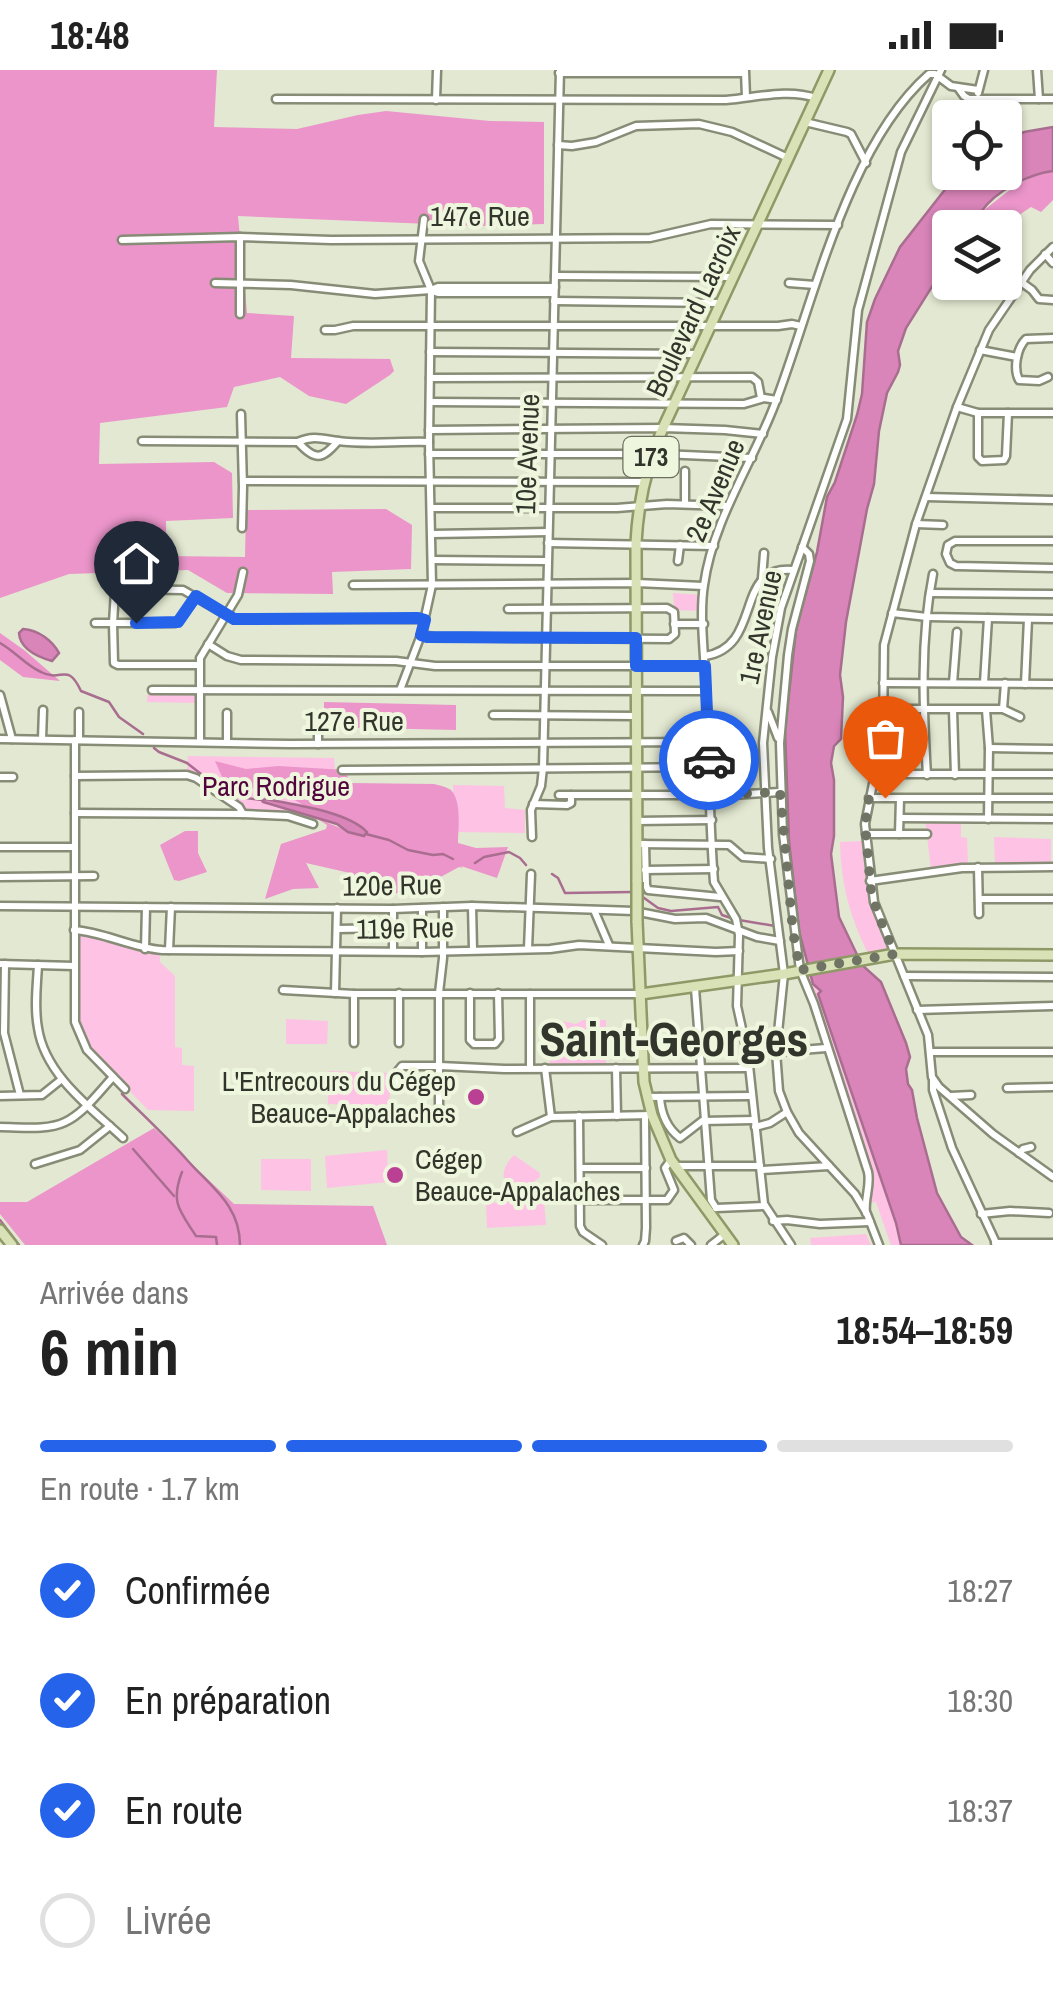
<!DOCTYPE html>
<html lang="fr">
<head>
<meta charset="utf-8">
<style>
	body { margin:0; font-family:"Archivo Narrow",sans-serif; background:#f2f2f2; color:#222; height:100vh; display:flex; flex-direction:column; font-size:38px; white-space:nowrap }
	* { box-sizing:border-box; margin:0 }
	p { font-size:32px; color:#767676 }
	.icon { flex:none; width:55px; height:55px; fill:none; stroke:currentColor; stroke-width:2; stroke-linecap:round; stroke-linejoin:round }
	.map { position:relative; height:1175px; overflow:hidden }
	.sheet { display:flex; flex-direction:column; background:#fff; flex:1 }
	.sheet>* { flex:none }
	.tools { position:absolute; left:932px; top:30px; display:grid; gap:20px }
	.tools a { display:grid; place-items:center; width:90px; height:90px; border-radius:10px; background:#fff; box-shadow:0 2px 8px #0004; font-size:50px }
	.pin { position:absolute; display:grid; place-items:center; width:85px; height:85px; color:#fff; margin:-102px -42px; border-radius:50% 50% 50% 0; rotate:-45deg; box-shadow:0 0 10px #0007 }
	.pin .icon { rotate:45deg }
	.courier { position:absolute; display:grid; place-items:center; width:100px; height:100px; margin:-50px; border:8px solid #2563eb; border-radius:50%; background:#fff; color:#222; box-shadow:0 2px 12px #0007 }
	.headline em { font-style:normal; font-weight:700 }
	.headline div { display:flex; flex-direction:column-reverse }
	.headline { display:flex; align-items:center; justify-content:space-between; height:170px; padding:0 40px }
	h1 { font-size:65px; font-weight:700; line-height:75px }
	.bar { display:grid; grid-template-columns:repeat(4,1fr); gap:15px 10px; align-content:center; height:120px; padding:0 40px }
	.bar i { height:12px; border-radius:8px; background:#e0e0e0 }
	.bar .current { background:#2563eb }
	.bar p { grid-column:span 4 }
	ol { padding:0 40px; list-style:none }
	li { display:flex; align-items:center; gap:30px; height:110px }
	li p { margin-inline-start:auto }
	li .icon { padding:10px; border-radius:50%; background:#2563eb; color:#fff; stroke-width:4 }
	li:last-child { color:#767676 }
	li i { width:55px; height:55px; border:5px solid #e0e0e0; border-radius:50% }
	.status { display:flex; justify-content:space-between; align-items:center; height:70px; padding:0 50px; background:#fff; direction:ltr }
	.status svg { height:28px; fill:currentColor }
	.map>svg:first-child { display:block }
	.green { fill:#fec2e5 }
	.forest { fill:#eb95ca }
	.water { fill:#da85ba; stroke:#a86d8f; stroke-width:2.5 }
	.lines { fill:none; stroke-linecap:round; stroke-linejoin:round }
	.stream { stroke:#a86d8f; stroke-width:2.5 }
	.minor-casing { stroke:#868c76; stroke-width:11 }
	.major-casing { stroke:#8e9967; stroke-width:14 }
	.minor { stroke:#fff; stroke-width:6 }
	.major { stroke:#d9e2b7; stroke-width:9 }
	.major-bridge-casing { stroke:#8e9967; stroke-width:14; stroke-linecap:butt }
	.major-bridge { stroke:#d9e2b7; stroke-width:9 }
	.done { stroke:#707465; stroke-width:10; stroke-dasharray:0 18 }
	.route { stroke:#2563eb; stroke-width:12 }
	.poi-dot { fill:#ba4093; stroke:#eff6de; stroke-width:4 }
	.labels { text-anchor:middle; dominant-baseline:central; stroke-width:8; stroke-linejoin:round; paint-order:stroke }
	.shield { fill:#eff6de; stroke:#6b6f61; stroke-width:2.5 }
	.shield-label { font-size:25px; font-weight:bold; fill:#32352b }
	.street-label { font-size:28px; fill:#32352b; stroke:#eff6de }
	.park-label { font-size:28px; fill:#52043d; stroke:#eff6de }
	.poi-label { font-size:28px; fill:#32352b; stroke:#eff6de; text-anchor:end }
	.town-label { font-size:48px; font-weight:bold; fill:#32352b; stroke:#eff6de }
</style>
</head>
<body>
<div class="status"><b>18:48</b><svg viewBox="0 0 49 12"><path d="M0 12V9h3v3zM5 12V6h3v6zM10 12V3h3v9zM15 12V0h3v12zM26 1h20v11H26zM47 4h2v5h-2z"/></svg></div>
<div class="map">
<svg width="1053" height="1175" viewBox="0 0 1053 1175">
	<rect width="100%" height="100%" fill="#e2e8d1"/>
	<g class="green">
		<polygon points="673,523 703,525 703,541 674,540"/>
		<polygon points="148,620 199,620 199,633 147,632"/>
		<polygon points="188,686 334,688 335,699 342,700 327,719 313,754 288,746 243,744 242,741 187,705"/>
		<polygon points="453,715 504,716 505,738 525,740 525,763 454,762"/>
		<polygon points="925,749 961,751 961,767 967,768 968,795 931,799"/>
		<polygon points="994,767 1051,769 1051,796 995,796"/>
		<path d="M862 771C864 814 873 840 891 879L868 883C849 845 841 813 840 772Z"/>
		<polygon points="75,862 160,880 160,892 175,906 175,977 182,978 182,995 194,996 194,1041 148,1040 87,977 78,959"/>
		<polygon points="810,902 813,914 822,921 818,925 896,1153 901,1175 891,1175 876,1132 868,1133 873,1122 869,1097 806,906"/>
		<polygon points="286,949 328,951 327,974 286,974"/>
		<polygon points="552,949 576,954 583,950 606,950 606,998 549,998"/>
		<polygon points="329,1001 391,1003 389,1036 328,1034"/>
		<polygon points="387,1080 388,1112 327,1118 325,1086"/>
		<path d="M514 1085 540 1103V1107L519 1123H510C500 1108 502 1097 514 1085Z"/>
		<polygon points="261,1089 311,1089 311,1121 261,1120"/>
		<polygon points="544,1130 546,1155 487,1158 486,1133"/>
		<polygon points="866,1164 871,1175 811,1175 810,1168"/>
	</g>
	<g class="forest">
		<polygon points="0,0 217,0 214,57 297,59 358,45 386,41 490,51 544,52 544,154 478,156 238,146 247,243 294,246 291,288 390,289 394,301 390,305 346,334 309,326 280,307 234,317 227,337 100,353 99,394 214,392 232,403 233,448 166,451 166,486 245,487 246,440 386,439 412,455 411,499 332,502 333,524 227,523 188,500 69,504 0,528"/>
		<path d="M1053 101V130L1041 142 1031 137 1001 157H976L978 145C1002 127 1023 105 1053 101Z"/>
		<polygon points="0,563 24,580 60,611 23,607 0,590"/>
		<polygon points="324,632 456,635 456,660 324,657"/>
		<path d="M215 691 246 699 278 696 346 700 349 713 434 714C438 715 447 717 451 720 462 732 458 758 458 773L476 778 508 777 497 808 461 796 463 798 459 797 422 817 385 826 350 803 306 793 319 818 293 819 265 829 281 774 326 759 327 755 318 749C334 755 348 762 364 766 333 750 301 736 273 716L230 720 226 716Z"/>
		<polygon points="185,761 198,761 198,783 207,802 179,811 174,810 160,775"/>
		<polygon points="154,1058 234,1134 373,1136 387,1175 25,1175 0,1144 0,1132 27,1132"/>
	</g>
	<g class="water">
		<path d="M1053 57V101C1029 104 995 121 981 142 977 147 976 152 973 157L950 158V188L906 258 898 281 900 295 898 302 887 323 879 361 874 414 867 439 846 552 840 605 843 627 841 669 834 676 831 693 834 710V766L831 784 839 847 862 895 881 912 906 973 910 987 906 999 908 1014 912 1020 917 1048 937 1123 961 1167 972 1175H901L896 1153 818 924 821 921 813 914 799 861 789 771 785 660 796 560 817 482 827 427 835 412 857 345 862 324 867 252 875 229 900 177 958 103 1005 102V70L1024 62Z"/>
		<path d="M23 559C38 560 52 570 59 583L52 591C38 587 20 579 19 563Z"/>
		<path d="M266 729C294 735 347 741 367 762L364 766 348 762 337 754 263 732 262 730Z"/>
	</g>
	<g class="lines">
		<g class="stream">
			<path d="M0 573C15 581 25 595 41 602 62 613 67 591 81 621L109 632 119 647 143 664"/>
			<polyline points="154,678 159,682 187,693 224,722 237,727 262,730"/>
			<polyline points="366,764 389,770 408,780 433,785 443,784 453,789"/>
			<polyline points="475,793 484,787 509,782 520,788 526,795"/>
			<polyline points="552,804 558,808 565,823 632,822"/>
			<polyline points="640,825 658,838 671,841 718,837 722,845 731,848"/>
			<polyline points="739,850 775,856"/>
			<path d="M122 1024C144 1046 167 1067 188 1091 211 1117 240 1135 240 1175"/>
			<polyline points="133,1079 174,1126"/>
			<path d="M182 1102C170 1133 180 1141 196 1166L216 1167 217 1175"/>
			<polyline points="0,1150 19,1175"/>
		</g>
		<defs>
			<g id="minor">
				<polyline points="1037,0 1039,29"/>
				<polyline points="745,1 746,27"/>
				<polyline points="559,3 744,3"/>
				<polyline points="959,19 964,26 969,29 1053,29"/>
				<polyline points="978,23 984,0"/>
				<path d="M276 29 726 30C755 28 787 18 816 28"/>
				<polyline points="436,30 437,0"/>
				<polyline points="805,52 847,62 851,64 866,93"/>
				<polyline points="558,75 572,76 596,72 636,56 699,54 732,62 788,88"/>
				<polyline points="240,167 240,244"/>
				<polyline points="122,170 240,167 331,170 650,168 711,154 838,155"/>
				<polyline points="1053,177 1030,200 989,260 957,337 916,454 884,575 883,663 865,754 874,832 928,965 932,1007 939,1017 993,1064 1053,1107"/>
				<polyline points="1045,184 1053,193"/>
				<polyline points="555,206 732,207"/>
				<polyline points="1021,212 1032,220 1039,229 1053,230"/>
				<polyline points="215,213 291,215 375,224 431,220 438,217 555,217"/>
				<polyline points="789,213 815,215"/>
				<polyline points="432,221 438,223 554,223"/>
				<polyline points="554,231 720,233"/>
				<polyline points="325,260 335,260 353,256 778,256 792,254 801,256"/>
				<polyline points="980,280 1017,287"/>
				<polyline points="430,282 697,284"/>
				<path d="M1048 307 1039 311 1019 310C1013 298 1017 278 1026 269L1053 268"/>
				<polyline points="430,308 752,307 758,312 761,328"/>
				<polyline points="430,332 744,334 764,328 777,330"/>
				<polyline points="957,337 978,343 1053,343"/>
				<polyline points="978,343 978,387 982,391 1004,390 1006,386 1008,343"/>
				<polyline points="241,344 243,417 242,458"/>
				<polyline points="429,360 663,358 725,360 763,364"/>
				<path d="M142 371 298 372C313 365 323 369 338 371 367 375 400 371 429 372"/>
				<path d="M298 372C315 391 322 390 338 371"/>
				<polyline points="429,384 662,384 752,388"/>
				<polyline points="243,411 643,412"/>
				<polyline points="926,427 1053,430"/>
				<polyline points="685,434 685,401"/>
				<polyline points="431,438 617,438 667,434 727,436"/>
				<polyline points="916,454 943,455"/>
				<polyline points="432,464 548,462"/>
				<polyline points="1053,471 955,471 948,475 946,484 950,493 956,496 1053,498"/>
				<polyline points="548,473 714,476"/>
				<path d="M802 477 809 484 810 491 792 559 788 585 780 673 783 764 800 900 814 934 868 1102C871 1116 864 1129 866 1143"/>
				<polyline points="432,490 547,491"/>
				<polyline points="678,491 680,475"/>
				<polyline points="762,508 764,483"/>
				<polyline points="353,515 637,513 703,516"/>
				<polyline points="930,523 1053,524"/>
				<polyline points="892,543 927,547 1053,549"/>
				<polyline points="95,553 175,553 180,549 196,526"/>
				<polyline points="674,554 704,554"/>
				<polyline points="421,565 434,567 669,569 675,564 674,542 667,538 508,539"/>
				<polyline points="208,574 227,586 241,590 396,591 435,596 705,596"/>
				<path d="M705 586C764 577 733 494 793 500"/>
				<polyline points="199,595 118,595 114,593 113,553 115,521 119,519 183,520 234,549 425,549"/>
				<polyline points="883,613 1053,614"/>
				<polyline points="953,613 957,562"/>
				<polyline points="984,613 988,548"/>
				<polyline points="1025,614 1028,549"/>
				<polyline points="152,620 706,621"/>
				<polyline points="400,620 421,565 432,515 429,372 431,220 419,191 424,149"/>
				<polyline points="0,625 12,669"/>
				<polyline points="884,639 1003,639 1020,647"/>
				<polyline points="1003,639 1005,613"/>
				<polyline points="953,640 955,705"/>
				<polyline points="986,640 989,678 988,749"/>
				<polyline points="768,642 778,668"/>
				<polyline points="493,645 636,646"/>
				<polyline points="318,650 318,674"/>
				<polyline points="0,669 290,674 708,672"/>
				<polyline points="42,669 43,640"/>
				<polyline points="75,670 75,952 87,980 125,1019"/>
				<polyline points="79,670 79,642"/>
				<polyline points="200,672 200,588 238,525 243,502"/>
				<polyline points="227,672 227,643"/>
				<polyline points="989,678 1053,679"/>
				<polyline points="875,699 895,704 1053,704"/>
				<polyline points="342,700 709,697"/>
				<path d="M927 705C923 638 920 570 933 504"/>
				<polyline points="75,706 187,705 196,708 239,737 243,744"/>
				<polyline points="0,707 13,707"/>
				<polyline points="559,725 732,725 780,722"/>
				<polyline points="869,728 1053,728"/>
				<polyline points="533,734 567,735 571,733 571,725"/>
				<polyline points="75,743 243,744 288,746 313,754"/>
				<polyline points="900,748 1053,749"/>
				<polyline points="636,751 712,750"/>
				<polyline points="866,764 927,764"/>
				<polyline points="899,764 900,729"/>
				<polyline points="532,767 531,740 541,716 543,698 560,0"/>
				<polyline points="637,774 729,775 743,787 771,789"/>
				<polyline points="645,774 646,815 648,820 720,827"/>
				<polyline points="0,777 74,777"/>
				<polyline points="978,797 979,844"/>
				<polyline points="645,800 714,799"/>
				<polyline points="0,807 94,806"/>
				<polyline points="870,811 962,798 1053,797"/>
				<polyline points="979,829 1053,829"/>
				<polyline points="0,836 393,839 472,836 605,840 634,841 675,849 706,848 757,867 780,871"/>
				<polyline points="472,836 473,879"/>
				<polyline points="393,839 393,881"/>
				<polyline points="594,840 609,875"/>
				<polyline points="337,859 393,858"/>
				<path d="M74 860C104 862 132 878 162 880L422 882 550 879 579 875 716 882 739 881"/>
				<polyline points="145,879 146,837"/>
				<polyline points="528,879 531,804"/>
				<polyline points="169,880 171,837"/>
				<polyline points="422,882 422,838"/>
				<polyline points="0,894 74,896"/>
				<polyline points="5,894 4,963 20,1025"/>
				<path d="M38 895C37 915 34 937 38 958 45 1005 91 1038 123 1068"/>
				<polyline points="904,906 1053,907"/>
				<polyline points="695,918 711,1130 716,1138"/>
				<polyline points="283,920 354,924 640,924"/>
				<polyline points="335,923 337,838"/>
				<polyline points="399,923 399,973"/>
				<polyline points="470,923 470,970 474,974 495,974 499,969 498,923"/>
				<polyline points="530,924 530,998"/>
				<polyline points="917,940 1053,936"/>
				<polyline points="354,973 354,924"/>
				<polyline points="776,982 826,978"/>
				<polyline points="930,982 1053,982"/>
				<polyline points="545,998 551,1047"/>
				<polyline points="616,998 617,1046"/>
				<polyline points="933,1011 933,1020 952,1078 997,1175"/>
				<polyline points="396,1017 397,1002 402,996 440,996 504,999 749,998"/>
				<polyline points="1007,1018 1053,1017"/>
				<polyline points="0,1026 42,1025 62,1009"/>
				<polyline points="951,1026 971,1025"/>
				<polyline points="647,1027 750,1026"/>
				<path d="M660 1027C661 1044 667 1058 680 1068L702 1051 754 1050"/>
				<polyline points="579,1046 580,1156 583,1162 602,1175"/>
				<polyline points="439,1048 439,923 443,888 443,837"/>
				<path d="M0 1057C21 1057 46 1061 65 1052 84 1043 99 1022 113 1007"/>
				<polyline points="755,1057 770,1053 787,1042"/>
				<polyline points="517,1062 551,1047 652,1045"/>
				<polyline points="1019,1083 1023,1079 1031,1077"/>
				<polyline points="35,1094 80,1080 110,1056"/>
				<polyline points="676,1096 760,1096"/>
				<polyline points="580,1098 646,1098"/>
				<polyline points="761,1100 829,1096"/>
				<polyline points="580,1130 667,1130 674,1120 665,1098 671,1090"/>
				<polyline points="716,1138 765,1136"/>
				<polyline points="981,1144 1010,1141 1049,1143"/>
				<polyline points="773,1151 787,1150 820,1154 870,1152"/>
				<polyline points="676,1171 684,1168 691,1175"/>
				<polyline points="995,1173 1053,1173"/>
				<polyline points="643,1175 645,1171 646,1158 645,1046"/>
				<polyline points="711,1175 725,1164"/>
				<path d="M791 1175 764 1134 748 986 737 936 739 865 736 849 714 812C709 748 709 685 706 621 705 590 699 545 704 515 713 449 753 393 776 331 814 231 847 76 929 4H935L951 16 978 20"/>
				<polyline points="879,1175 867,1144 855,1124 799,1063 787,1042 779,1021 776,982 784,904 768,778 763,673 772,587 781,538 847,349 858,240 901,82 941,0"/>
			</g>
			<g id="major">
				<path d="M637 812 636 473C638 432 646 396 663 358L829 0"/>
				<polyline points="637,851 644,1012 652,1045 671,1090 733,1175"/>
				<polyline points="641,924 784,904 895,884 1053,885"/>
				<polyline points="0,1160 12,1175"/>
			</g>
		</defs>
		<use href="#minor" class="minor-casing"/>
		<use href="#major" class="major-casing"/>
		<use href="#minor" class="minor"/>
		<use href="#major" class="major"/>
		<defs>
			<polyline id="major-bridge" points="637,812 637,851"/>
		</defs>
		<use href="#major-bridge" class="major-bridge-casing"/>
		<use href="#major-bridge" class="major-bridge"/>
	</g>
	<g class="lines">
		<polyline class="done" points="709,690 710,725 780,722 793,862 800,900 895,884 877,842 871,820 865,754 869,728 885,728"/>
		<polyline class="route" points="136,553 178,552 196,526 234,549 418,548 425,550 421,565 427,567 636,568 636,596 705,596 709,690"/>
	</g>
	<g class="poi-dot">
		<circle cx="476" cy="1027" r="10"/>
		<circle cx="395" cy="1105" r="10"/>
	</g>
	<g class="labels">
		<rect class="shield" x="623.5" y="367" width="55" height="40" rx="8"/>
		<g class="shield-label">
			<text x="651" y="387">173</text>
		</g>
		<g class="street-label">
			<text x="480" y="146">147e Rue</text>
			<text transform="translate(693 241) rotate(-65)">Boulevard Lacroix</text>
			<text transform="translate(527 384) rotate(-88)">10e Avenue</text>
			<text transform="translate(715 420) rotate(-67)">2e Avenue</text>
			<text transform="translate(760 557) rotate(-78)">1re Avenue</text>
			<text x="354" y="651">127e Rue</text>
			<text transform="translate(392 815) rotate(-1)">120e Rue</text>
			<text transform="translate(405 858) rotate(-1)">119e Rue</text>
		</g>
		<g class="park-label">
			<text x="276" y="716">Parc Rodrigue</text>
		</g>
		<g class="poi-label">
			<text x="456" y="1011">L'Entrecours du Cégep<tspan x="456" dy="32">Beauce-Appalaches</tspan></text>
			<text x="415" y="1089" text-anchor="start">Cégep<tspan x="415" dy="32">Beauce-Appalaches</tspan></text>
		</g>
		<g class="town-label">
			<text x="674" y="968">Saint-Georges</text>
		</g>
	</g>
</svg>
<div class="tools">
<a><svg class="icon" aria-label="locate" viewBox="0 0 24 24"><circle cx="12" cy="12" r="6"/><path d="M12 2v4M12 18v4M2 12h4M18 12h4"/></svg></a>
<a><svg class="icon" aria-label="layers" viewBox="0 0 24 24"><path d="M12 4l9 5-9 5-9-5zM3 14l9 5 9-5"/></svg></a>
</div>
<div class="pin" style="left:885px;top:728px;background:#ea580c"><svg class="icon" aria-label="bag" viewBox="0 0 24 24"><path d="M5 8h14l-1 12H6zM9 8a3 3 0 0 1 6 0"/></svg></div>
<div class="pin" style="left:136px;top:553px;background:#1f2937"><svg class="icon" aria-label="home" viewBox="0 0 24 24"><path d="M3 11l9-7 9 7M6 9v11h12V9"/></svg></div>
<div class="courier" style="left:709px;top:690px"><svg class="icon" aria-label="car" viewBox="0 0 24 24"><path d="M5 17H2v-5l4-1 3-4h7l3 4 3 1v5h-3M9 17h6M6 11h13"/><circle cx="7" cy="17" r="2"/><circle cx="17" cy="17" r="2"/></svg></div>
</div>
<section class="sheet">
<div class="headline"><div><h1>6 min</h1><p>Arrivée dans</p></div><em>18:54–18:59</em></div>
<div class="bar"><i class="current"></i><i class="current"></i><i class="current"></i><i></i><p>En route · 1.7 km</p></div>
<ol>
<li><svg class="icon" aria-label="check" viewBox="0 0 24 24"><path d="M5 12l5 5 9-10"/></svg>Confirmée<p>18:27</p></li>
<li><svg class="icon" aria-label="check" viewBox="0 0 24 24"><path d="M5 12l5 5 9-10"/></svg>En préparation<p>18:30</p></li>
<li><svg class="icon" aria-label="check" viewBox="0 0 24 24"><path d="M5 12l5 5 9-10"/></svg>En route<p>18:37</p></li>
<li><i></i>Livrée</li>
</ol>
</section>
</body>
</html>
